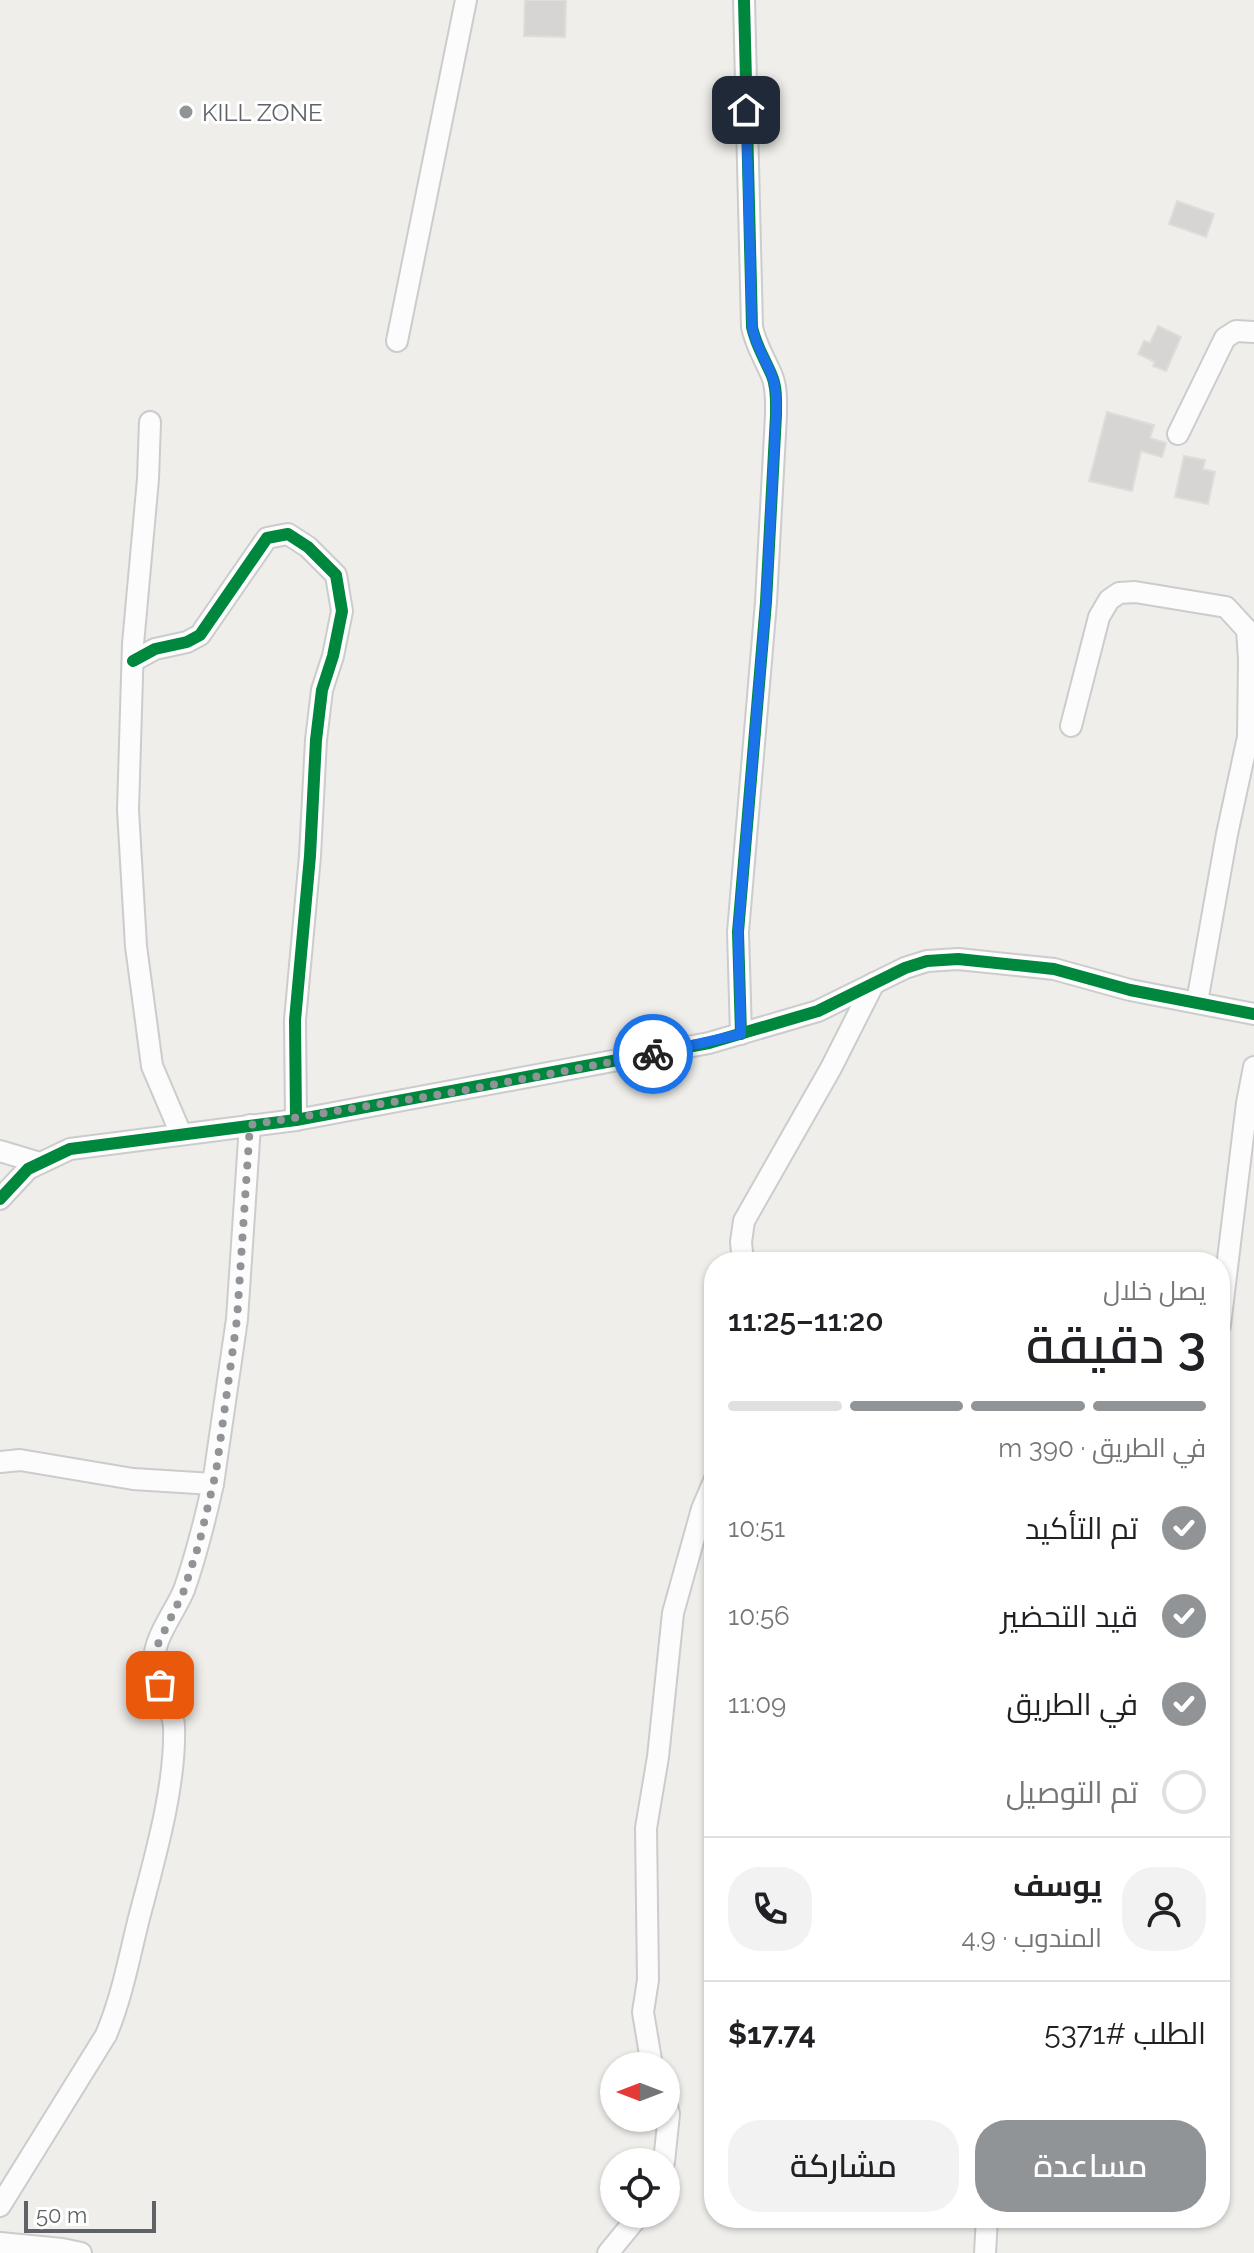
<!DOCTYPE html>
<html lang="ar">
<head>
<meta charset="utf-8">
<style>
	body { margin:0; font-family:Raleway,Cairo,sans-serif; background:#f2f2f2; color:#202124; direction:rtl; height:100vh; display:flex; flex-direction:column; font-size:30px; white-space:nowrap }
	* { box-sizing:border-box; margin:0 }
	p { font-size:26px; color:#757577 }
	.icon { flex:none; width:44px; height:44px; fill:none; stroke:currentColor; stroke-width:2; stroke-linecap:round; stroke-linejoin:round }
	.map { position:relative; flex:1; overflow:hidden; direction:ltr }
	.drawer { position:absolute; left:704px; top:1252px; width:526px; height:976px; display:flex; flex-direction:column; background:#fff; border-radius:32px; box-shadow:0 2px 6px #0004; direction:rtl }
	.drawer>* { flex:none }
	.needle { width:52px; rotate:270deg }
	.controls { position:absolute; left:600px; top:2052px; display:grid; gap:16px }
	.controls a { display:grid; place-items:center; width:80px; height:80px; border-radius:50%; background:#fff; box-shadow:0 2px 6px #0004; font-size:40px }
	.scale { position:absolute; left:24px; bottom:20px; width:132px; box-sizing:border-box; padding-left:8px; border:4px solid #5f6368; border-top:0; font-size:22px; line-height:28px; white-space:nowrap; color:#5f6368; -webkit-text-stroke:6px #fff; paint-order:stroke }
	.pin { position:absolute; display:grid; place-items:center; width:68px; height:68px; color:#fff; margin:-34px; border-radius:16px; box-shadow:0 4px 12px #0006 }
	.courier { position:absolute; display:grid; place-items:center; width:80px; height:80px; margin:-40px; border:6px solid #1a73e8; border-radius:50%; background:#fff; color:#222; box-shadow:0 2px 10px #0007 }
	.summary em { font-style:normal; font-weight:600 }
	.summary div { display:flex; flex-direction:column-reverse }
	.summary { display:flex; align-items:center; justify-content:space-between; height:136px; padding:0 24px }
	h1 { font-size:52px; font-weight:600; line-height:60px }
	.bar { display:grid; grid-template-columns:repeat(4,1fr); gap:12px 8px; align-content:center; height:96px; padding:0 24px }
	.bar i { height:10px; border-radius:6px; background:#e0e0e0 }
	.bar .active { background:#919496 }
	.bar p { grid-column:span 4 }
	.line { display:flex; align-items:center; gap:20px; padding:0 24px; border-top:2px solid #e0e0e0 }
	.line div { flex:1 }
	.round { display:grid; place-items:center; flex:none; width:84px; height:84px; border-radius:32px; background:#f2f2f2 }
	ol { padding:0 24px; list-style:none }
	li { display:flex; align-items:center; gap:24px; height:88px }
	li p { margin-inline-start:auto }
	li .icon { padding:8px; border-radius:50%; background:#919496; color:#fff; stroke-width:4 }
	li:last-child { color:#757577 }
	li i { width:44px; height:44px; border:4px solid #e0e0e0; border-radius:50% }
	.button { display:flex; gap:16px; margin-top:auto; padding:16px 24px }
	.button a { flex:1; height:92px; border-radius:32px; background:#919496; color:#fff; font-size:32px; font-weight:600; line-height:92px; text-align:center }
	.button a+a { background:#f2f2f2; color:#202124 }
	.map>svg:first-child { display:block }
	.building { fill:#d6d5d3; stroke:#deddd9; stroke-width:2 }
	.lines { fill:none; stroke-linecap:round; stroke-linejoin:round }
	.minor-casing { stroke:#cbcccc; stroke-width:24 }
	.minor { stroke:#fdfcfc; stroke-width:20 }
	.cycleway-casing { stroke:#fff; stroke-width:17 }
	.cycleway { stroke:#00873e; stroke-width:12 }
	.done { stroke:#919496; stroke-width:8; stroke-dasharray:0 14.4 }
	.route { stroke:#1a73e8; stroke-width:10 }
	.poi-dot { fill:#919496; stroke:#fff; stroke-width:3 }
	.labels { text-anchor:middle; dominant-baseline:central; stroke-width:6; stroke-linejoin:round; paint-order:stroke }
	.poi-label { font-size:24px; fill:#5f6368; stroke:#fff; text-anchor:start }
</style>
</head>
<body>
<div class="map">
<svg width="1254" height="2253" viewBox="0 0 1254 2253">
	<rect width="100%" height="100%" fill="#efeeea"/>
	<g class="building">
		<polygon points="525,0 566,0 565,37 524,36"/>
		<polygon points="1177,201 1214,214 1206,237 1169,224"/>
		<polygon points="1158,326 1181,337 1166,371 1153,366 1155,362 1138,354 1144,341 1150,343"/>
		<polygon points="1107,412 1154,425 1150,438 1166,443 1162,457 1141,451 1132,491 1089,481"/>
		<polygon points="1184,456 1205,460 1203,469 1215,472 1208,504 1175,497"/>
	</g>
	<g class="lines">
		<defs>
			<g id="minor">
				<polyline points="397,341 466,0"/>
				<polyline points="150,422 148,479 133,644 128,810 136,946 152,1066 181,1134"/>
				<polyline points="1178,434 1225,338 1236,331 1254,332"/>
				<polyline points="133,661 155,649 187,642 200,635 267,538 288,534 308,547 336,575 342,611 333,656 322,690 316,740 310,856 295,1020 296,1120"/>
				<polyline points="1071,726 1099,617 1109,600 1119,593 1135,592 1226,607 1247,630 1249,659 1248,737 1227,834 1197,1002"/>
				<path d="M741 1034 738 932 766 602 776 415C776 402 777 388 772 376 765 359 756 346 752 327L744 0"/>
				<polyline points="0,1151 40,1163"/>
				<polyline points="0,1199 28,1169 70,1149 296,1120 709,1043 818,1011 905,968 927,961 958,959 1054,969 1130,990 1254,1014"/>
				<polyline points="743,1262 741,1242 744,1221 831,1068 874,983"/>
				<polyline points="1220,1325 1247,1103 1254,1067"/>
				<polyline points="0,1462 20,1460 133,1479 213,1484 237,1319 250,1125"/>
				<polyline points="652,2066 643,2012 648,1980 646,1828 658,1757 673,1613 702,1509 714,1481"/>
				<polyline points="664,2162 669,2114 666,2103"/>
				<path d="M0 2206 106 2035C122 1997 129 1958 139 1918 154 1861 176 1786 174 1727 173 1704 154 1685 154 1663 153 1638 175 1612 184 1590 196 1556 205 1520 213 1484"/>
				<polyline points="0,2243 62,2249 81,2253"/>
				<polyline points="608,2253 640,2214"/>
				<polyline points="985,2253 987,2218"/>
			</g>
		</defs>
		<use href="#minor" class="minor-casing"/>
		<use href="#minor" class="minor"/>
		<defs>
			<g id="cycleway">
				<polyline points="133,661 155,649 187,642 200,635 267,538 288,534 308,547 336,575 342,611 333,656 322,690 316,740 310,856 295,1020 296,1120"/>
				<path d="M741 1034 738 932 766 602 776 415C776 402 777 388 772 376 765 359 756 346 752 327L744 0"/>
				<polyline points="0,1199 28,1169 70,1149 296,1120 709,1043 818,1011 905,968 927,961 958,959 1054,969 1130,990 1254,1014"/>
			</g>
		</defs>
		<use href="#cycleway" class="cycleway-casing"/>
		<use href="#cycleway" class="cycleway"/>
	</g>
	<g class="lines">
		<polyline class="done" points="160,1685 154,1663 157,1646 183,1593 199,1544 216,1472 237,1319 250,1125 455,1092 653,1054"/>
		<path class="route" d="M653 1054 741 1034 738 932 766 602 776 415C776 401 777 388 772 376 765 359 756 346 752 327L746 110"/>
	</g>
	<circle class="poi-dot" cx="186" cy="112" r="8"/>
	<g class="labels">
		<g class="poi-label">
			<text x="202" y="112">KILL ZONE</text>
		</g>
	</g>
</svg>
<div class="controls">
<a><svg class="needle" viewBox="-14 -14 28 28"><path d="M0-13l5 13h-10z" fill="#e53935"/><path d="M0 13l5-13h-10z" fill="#757577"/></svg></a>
<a><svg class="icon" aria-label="locate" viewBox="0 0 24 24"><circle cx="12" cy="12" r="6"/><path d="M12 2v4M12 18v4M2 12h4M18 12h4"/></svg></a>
</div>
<div class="scale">50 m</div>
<div class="pin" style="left:160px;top:1685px;background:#ea580c"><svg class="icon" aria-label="bag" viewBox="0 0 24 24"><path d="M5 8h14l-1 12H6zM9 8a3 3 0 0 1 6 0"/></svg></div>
<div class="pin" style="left:746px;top:110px;background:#1f2937"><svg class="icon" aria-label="home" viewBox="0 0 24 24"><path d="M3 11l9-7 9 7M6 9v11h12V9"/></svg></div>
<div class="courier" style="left:653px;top:1054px"><svg class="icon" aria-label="bike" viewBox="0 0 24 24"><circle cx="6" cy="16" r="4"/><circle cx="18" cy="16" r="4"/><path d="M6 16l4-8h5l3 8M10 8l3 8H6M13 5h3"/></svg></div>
<section class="drawer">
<div class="summary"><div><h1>3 دقيقة</h1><p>يصل خلال</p></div><em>11:20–11:25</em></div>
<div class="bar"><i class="active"></i><i class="active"></i><i class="active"></i><i></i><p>في الطريق · 390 m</p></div>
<ol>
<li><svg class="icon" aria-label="check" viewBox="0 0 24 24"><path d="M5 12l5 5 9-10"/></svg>تم التأكيد<p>10:51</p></li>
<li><svg class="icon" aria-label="check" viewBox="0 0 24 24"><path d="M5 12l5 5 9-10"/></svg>قيد التحضير<p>10:56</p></li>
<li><svg class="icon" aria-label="check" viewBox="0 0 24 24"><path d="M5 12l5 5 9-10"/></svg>في الطريق<p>11:09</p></li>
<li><i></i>تم التوصيل</li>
</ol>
<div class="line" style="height:144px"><a class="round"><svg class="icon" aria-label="person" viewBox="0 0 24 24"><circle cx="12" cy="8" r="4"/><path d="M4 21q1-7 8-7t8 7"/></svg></a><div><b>يوسف</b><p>المندوب · 4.9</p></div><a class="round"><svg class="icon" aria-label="phone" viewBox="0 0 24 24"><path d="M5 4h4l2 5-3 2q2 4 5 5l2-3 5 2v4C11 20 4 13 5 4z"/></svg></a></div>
<div class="line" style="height:104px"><div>الطلب #5371</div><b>$17.74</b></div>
<div class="button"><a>مساعدة</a><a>مشاركة</a></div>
</section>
</div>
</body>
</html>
